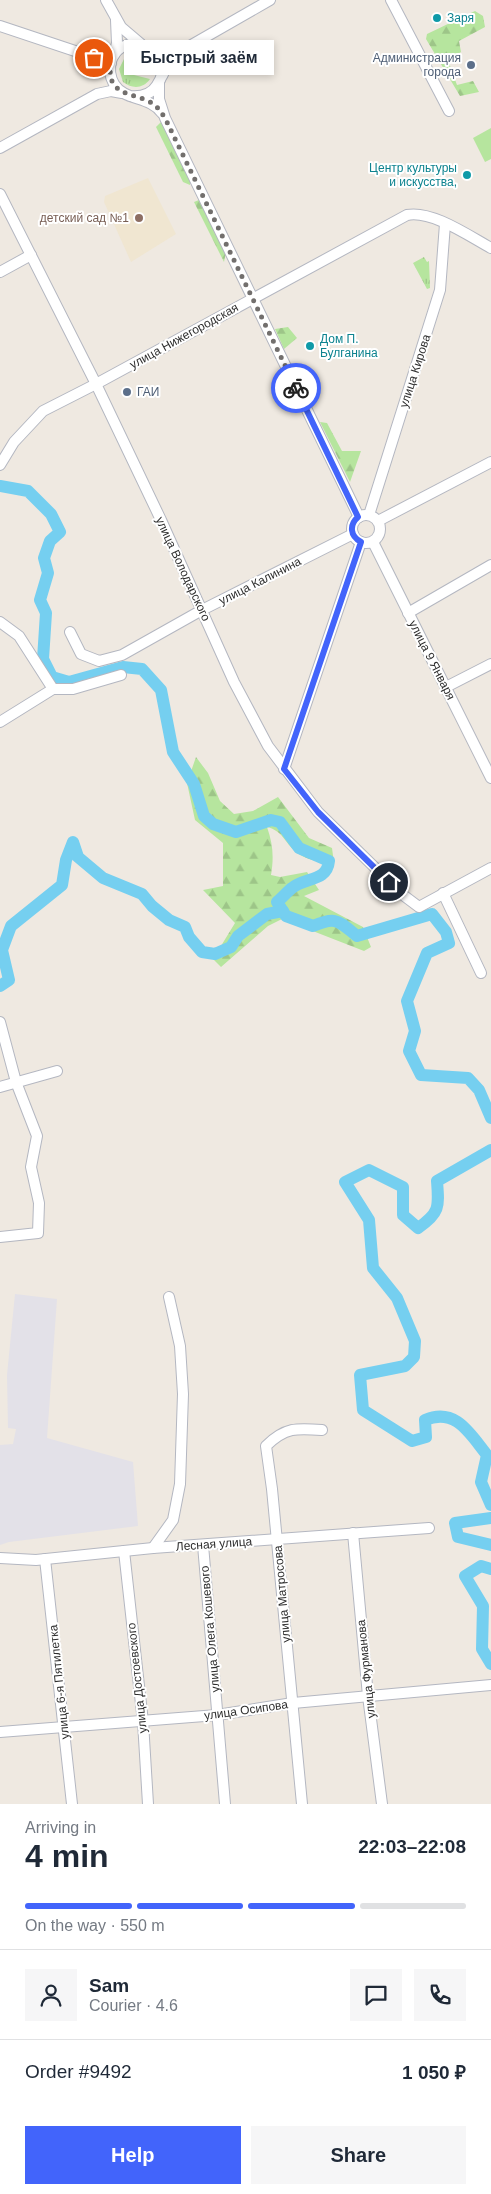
<!DOCTYPE html>
<html lang="en">
<head>
<meta charset="utf-8">
<style>
	body { margin:0; font-family:Helvetica,sans-serif; background:#f6f6f7; color:#1f2937; height:100vh; display:flex; flex-direction:column; font-size:19px; white-space:nowrap }
	* { box-sizing:border-box; margin:0 }
	p { font-size:16px; color:#747a83 }
	.icon { flex:none; width:28px; height:28px; fill:none; stroke:currentColor; stroke-width:2; stroke-linecap:round; stroke-linejoin:round }
	.map { position:relative; height:1804px; overflow:hidden }
	.side { display:flex; flex-direction:column; background:#fff; flex:1 }
	.side>* { flex:none }
	.pin { position:absolute; display:grid; place-items:center; width:42px; height:42px; color:#fff; margin:-21px; border:2px solid #fff; border-radius:50%; box-shadow:0 1px 5px #0007 }
	.courier { position:absolute; display:grid; place-items:center; width:50px; height:50px; margin:-25px; border:4px solid #4264fb; border-radius:50%; background:#fff; color:#222; box-shadow:0 1px 6px #0007 }
	.bubble { position:absolute; height:35px; border-radius:0px; background:#fff; box-shadow:0 2px 8px #0003; font-size:16px; font-weight:600; line-height:35px; text-align:center }
	.summary em { font-style:normal; font-weight:600 }
	.summary div { display:flex; flex-direction:column-reverse }
	.summary { display:flex; align-items:center; justify-content:space-between; height:85px; padding:0 25px }
	h1 { font-size:32px; font-weight:600; line-height:38px }
	.bar { display:grid; grid-template-columns:repeat(4,1fr); gap:8px 5px; align-content:center; height:60px; padding:0 25px }
	.bar i { height:6px; border-radius:4px; background:#e0e1e3 }
	.bar .current { background:#4264fb }
	.bar p { grid-column:span 4 }
	.line { display:flex; align-items:center; gap:12px; padding:0 25px; border-top:1px solid #e0e1e3 }
	.line div { flex:1 }
	.round { display:grid; place-items:center; flex:none; width:52px; height:52px; border-radius:0px; background:#f6f6f7 }
	.button { display:flex; gap:10px; margin-top:auto; padding:10px 25px }
	.button a { flex:1; height:58px; border-radius:0px; background:#4264fb; color:#fff; font-size:20px; font-weight:600; line-height:58px; text-align:center }
	.button a+a { background:#f6f6f7; color:#1f2937 }
	.map>svg:first-child { display:block }
	.industrial { fill:#e3e1e8 }
	.education { fill:#f0e6d1 }
	.grass { fill:url(#grass-tufts) }
	.forest { fill:url(#forest-firs) }
	.park { fill:#b6e59e }
	.lines { fill:none; stroke-linecap:round; stroke-linejoin:round }
	.river { stroke:#75cff0; stroke-width:12 }
	.minor-casing { stroke:#b4b7c1; stroke-width:12 }
	.minor { stroke:#fff; stroke-width:10 }
	.done { stroke:#726f6d; stroke-width:5; stroke-dasharray:0 9 }
	.route { stroke:#4264fb; stroke-width:6 }
	.culture-dot { fill:#0f9aa8; stroke:#fff; stroke-width:2 }
	.service-dot { fill:#5c6f8a; stroke:#fff; stroke-width:2 }
	.education-dot { fill:#8d6e63; stroke:#fff; stroke-width:2 }
	.labels { text-anchor:middle; dominant-baseline:central; stroke-width:4; stroke-linejoin:round; paint-order:stroke }
	.culture-label { font-size:12px; fill:#0d838f; stroke:#fff; text-anchor:start }
	.service-label { font-size:12px; fill:#4e5e75; stroke:#fff; text-anchor:end }
	.education-label { font-size:12px; fill:#785e54; stroke:#fff; text-anchor:end }
	.street-label { font-size:12px; fill:#2e2e2e; stroke:#fff }
</style>
</head>
<body>
<div class="map">
<svg width="491" height="1804" viewBox="0 0 491 1804">
	<defs>
		<pattern id="grass-tufts" width="24" height="20" patternUnits="userSpaceOnUse" patternTransform="scale(1.25)"><rect width="24" height="20" fill="#b6e59e"/><path d="M3 7l-1-3M5 7V3M7 7l1-3M15 17l-1-3M17 17v-4M19 17l1-3" fill="none" stroke="#9dc588"/></pattern>
		<pattern id="forest-firs" width="22" height="20" patternUnits="userSpaceOnUse" patternTransform="scale(1.25)"><rect width="22" height="20" fill="#b6e59e"/><path d="M5 1l3.5 6h-7zM16 11l3.5 6h-7z" fill="#9dc588"/></pattern>
	</defs>
	<rect width="100%" height="100%" fill="#efe9e1"/>
	<polygon class="industrial" points="15,1294 57,1299 47,1438 133,1462 138,1526 9,1542 0,1545 0,1445 13,1444 16,1429 8,1428 7,1375"/>
	<polygon class="education" points="148,178 176,234 131,262 104,202 105,196"/>
	<g class="grass">
		<path d="M134 54 147 58 153 71 132 65 130 74 150 79C143 89 132 89 123 82L119 69 124 59Z"/>
		<polygon points="424,257 427,262 429,261 430,288 427,289 413,263"/>
	</g>
	<g class="forest">
		<polygon points="475,11 483,16 485,27 459,41 461,52 448,60 457,85 473,81 479,92 460,96 426,39 427,34"/>
		<polygon points="162,121 190,180 190,185 183,182 156,127"/>
		<polygon points="199,200 226,252 224,262 194,202"/>
		<polygon points="288,327 297,338 284,349 275,329"/>
		<polygon points="320,422 327,423 342,451 361,451 350,482"/>
		<path d="M196 757 208 773 220 801 234 814 253 811 278 797 309 838 332 848 334 863C323 863 305 860 296 852 284 842 283 831 267 827 273 844 274 857 271 875L280 877 307 872 319 890 304 896 363 927 371 947 364 951 282 919 268 926 221 967 213 959 235 923 203 890 223 886V843L195 820 187 783Z"/>
	</g>
	<polygon class="park" points="491,128 491,159 485,162 473,138"/>
	<g class="lines">
		<g class="river">
			<path d="M0 486 28 491 51 514 60 532 50 541 44 558 48 573 40 600 46 613 43 659 52 677 69 682 123 667 142 669 161 690 173 752 194 784 204 816 213 824 236 832 271 820 280 822 299 848 329 861C327 882 305 877 292 888 287 892 282 898 277 902L286 916 313 926C337 916 338 921 357 936L432 914 446 932 449 943 427 953 407 1001 415 1031 409 1051 421 1075 468 1078 479 1090 491 1118"/>
			<polyline points="0,986 9,980 2,950 11,926 62,885 66,860 73,842 78,857 103,878 142,894 152,906 169,920 185,927 189,937 202,952 215,954 231,947 238,936 267,914 283,911"/>
			<path d="M491 1150 437 1181C439 1207 440 1213 418 1228L403 1215V1187L369 1170 345 1182 369 1220 373 1268 397 1298 415 1341 414 1357 405 1366 360 1375 363 1410 412 1441 426 1437 425 1420C456 1407 470 1434 487 1455L481 1482 491 1505"/>
			<polyline points="491,1518 455,1523 458,1537 491,1545"/>
			<polyline points="491,1569 481,1566 465,1576 483,1606 482,1649 491,1664"/>
		</g>
		<defs>
			<g id="minor">
				<polyline points="106,0 121,27 141,44"/>
				<polyline points="391,0 449,111"/>
				<polyline points="0,26 111,63"/>
				<polyline points="149,47 169,50 184,48"/>
				<polyline points="114,55 117,43 116,20"/>
				<polyline points="162,76 169,62 181,51 270,0"/>
				<polyline points="159,83 159,99 165,118 359,517"/>
				<path d="M130 96C141 97 151 95 157 85 180 53 124 25 111 61 109 69 110 77 114 84 124 101 150 96 162 113"/>
				<polyline points="0,148 97,94 111,91 122,93"/>
				<polyline points="0,194 96,384 161,520 234,682 268,746 318,812 403,895 419,907 491,868"/>
				<polyline points="0,272 31,255"/>
				<path d="M0 465 14 442 43 411 96 384 407 215C432 210 469 236 491 248"/>
				<circle cx="366" cy="529" r="14"/>
				<polyline points="369,515 440,290 445,224"/>
				<polyline points="378,521 491,462"/>
				<polyline points="373,542 491,778"/>
				<polyline points="408,613 491,565"/>
				<polyline points="0,622 19,636 53,689"/>
				<polyline points="70,632 81,654 99,661 122,655 202,610 353,534"/>
				<polyline points="446,687 491,664"/>
				<polyline points="0,722 53,689 73,689 121,675"/>
				<polyline points="284,769 361,542"/>
				<polyline points="443,893 481,973"/>
				<polyline points="0,1022 16,1082 37,1136 31,1167 39,1203 38,1233 0,1237"/>
				<polyline points="0,1087 57,1071"/>
				<polyline points="353,1533 368,1696 382,1804"/>
				<polyline points="203,1545 225,1804"/>
				<polyline points="153,1548 173,1520 180,1484 183,1394 180,1346 169,1297"/>
				<polyline points="124,1551 143,1722 148,1804"/>
				<polyline points="0,1558 36,1560 153,1548 429,1528"/>
				<polyline points="45,1559 72,1804"/>
				<polyline points="0,1732 217,1715 293,1703 491,1685"/>
				<path d="M302 1804 272 1489 266 1446C285 1427 297 1428 322 1430"/>
			</g>
		</defs>
		<use href="#minor" class="minor-casing"/>
		<use href="#minor" class="minor"/>
	</g>
	<g class="lines">
		<path class="done" d="M94 58 111 63C105 96 133 92 152 103 158 107 161 112 165 118L296 388"/>
		<path class="route" d="M296 388 358 517C349 525 350 536 361 542L284 769 318 812 389 882"/>
	</g>
	<g class="culture-dot">
		<circle cx="437" cy="18" r="5"/>
		<circle cx="467" cy="175" r="5"/>
		<circle cx="310" cy="346" r="5"/>
	</g>
	<g class="service-dot">
		<circle cx="471" cy="65" r="5"/>
		<circle cx="127" cy="392" r="5"/>
	</g>
	<circle class="education-dot" cx="139" cy="218" r="5"/>
	<g class="labels">
		<g class="culture-label">
			<text x="447" y="18">Заря</text>
			<text x="457" y="168" text-anchor="end">Центр культуры<tspan x="457" dy="14">и искусства,</tspan></text>
			<text x="320" y="339">Дом П.<tspan x="320" dy="14">Булганина</tspan></text>
		</g>
		<g class="service-label">
			<text x="461" y="58">Администрация<tspan x="461" dy="14">города</tspan></text>
			<text x="137" y="392" text-anchor="start">ГАИ</text>
		</g>
		<g class="education-label">
			<text x="129" y="218">детский сад №1</text>
		</g>
		<g class="street-label">
			<text transform="translate(184 336) rotate(-29)">улица Нижегородская</text>
			<text transform="translate(415 371) rotate(-72)">улица Кирова</text>
			<text transform="translate(183 569) rotate(65)">улица Володарского</text>
			<text transform="translate(260 581) rotate(-27)">улица Калинина</text>
			<text transform="translate(432 660) rotate(63)">улица 9 Января</text>
			<text transform="translate(214 1544) rotate(-4)">Лесная улица</text>
			<text transform="translate(282 1594) rotate(-95)">улица Матросова</text>
			<text transform="translate(210 1629) rotate(-95)">улица Олега Кошевого</text>
			<text transform="translate(366 1669) rotate(-96)">улица Фурманова</text>
			<text transform="translate(137 1678) rotate(-96)">улица Достоевского</text>
			<text transform="translate(59 1682) rotate(-96)">улица 6-я Пятилетка</text>
			<text transform="translate(246 1710) rotate(-8)">улица Осипова</text>
		</g>
	</g>
</svg>
<div class="pin" style="left:94px;top:58px;background:#ea580c"><svg class="icon" aria-label="bag" viewBox="0 0 24 24"><path d="M5 8h14l-1 12H6zM9 8a3 3 0 0 1 6 0"/></svg></div>
<div class="pin" style="left:389px;top:882px;background:#1f2937"><svg class="icon" aria-label="home" viewBox="0 0 24 24"><path d="M3 11l9-7 9 7M6 9v11h12V9"/></svg></div>
<div class="courier" style="left:296px;top:388px"><svg class="icon" aria-label="bike" viewBox="0 0 24 24"><circle cx="6" cy="16" r="4"/><circle cx="18" cy="16" r="4"/><path d="M6 16l4-8h5l3 8M10 8l3 8H6M13 5h3"/></svg></div>
<div class="bubble" style="left:124px;top:40px;width:150px">Быстрый заём</div>
</div>
<section class="side">
<div class="summary"><div><h1>4 min</h1><p>Arriving in</p></div><em>22:03–22:08</em></div>
<div class="bar"><i class="current"></i><i class="current"></i><i class="current"></i><i></i><p>On the way · 550 m</p></div>
<div class="line" style="height:90px"><a class="round"><svg class="icon" aria-label="person" viewBox="0 0 24 24"><circle cx="12" cy="8" r="4"/><path d="M4 21q1-7 8-7t8 7"/></svg></a><div><b>Sam</b><p>Courier · 4.6</p></div><a class="round"><svg class="icon" aria-label="chat" viewBox="0 0 24 24"><path d="M4 5h16v11H9l-5 4z"/></svg></a><a class="round"><svg class="icon" aria-label="phone" viewBox="0 0 24 24"><path d="M5 4h4l2 5-3 2q2 4 5 5l2-3 5 2v4C11 20 4 13 5 4z"/></svg></a></div>
<div class="line" style="height:65px"><div>Order #9492</div><b>1 050 ₽</b></div>
<div class="button"><a>Help</a><a>Share</a></div>
</section>
</body>
</html>
